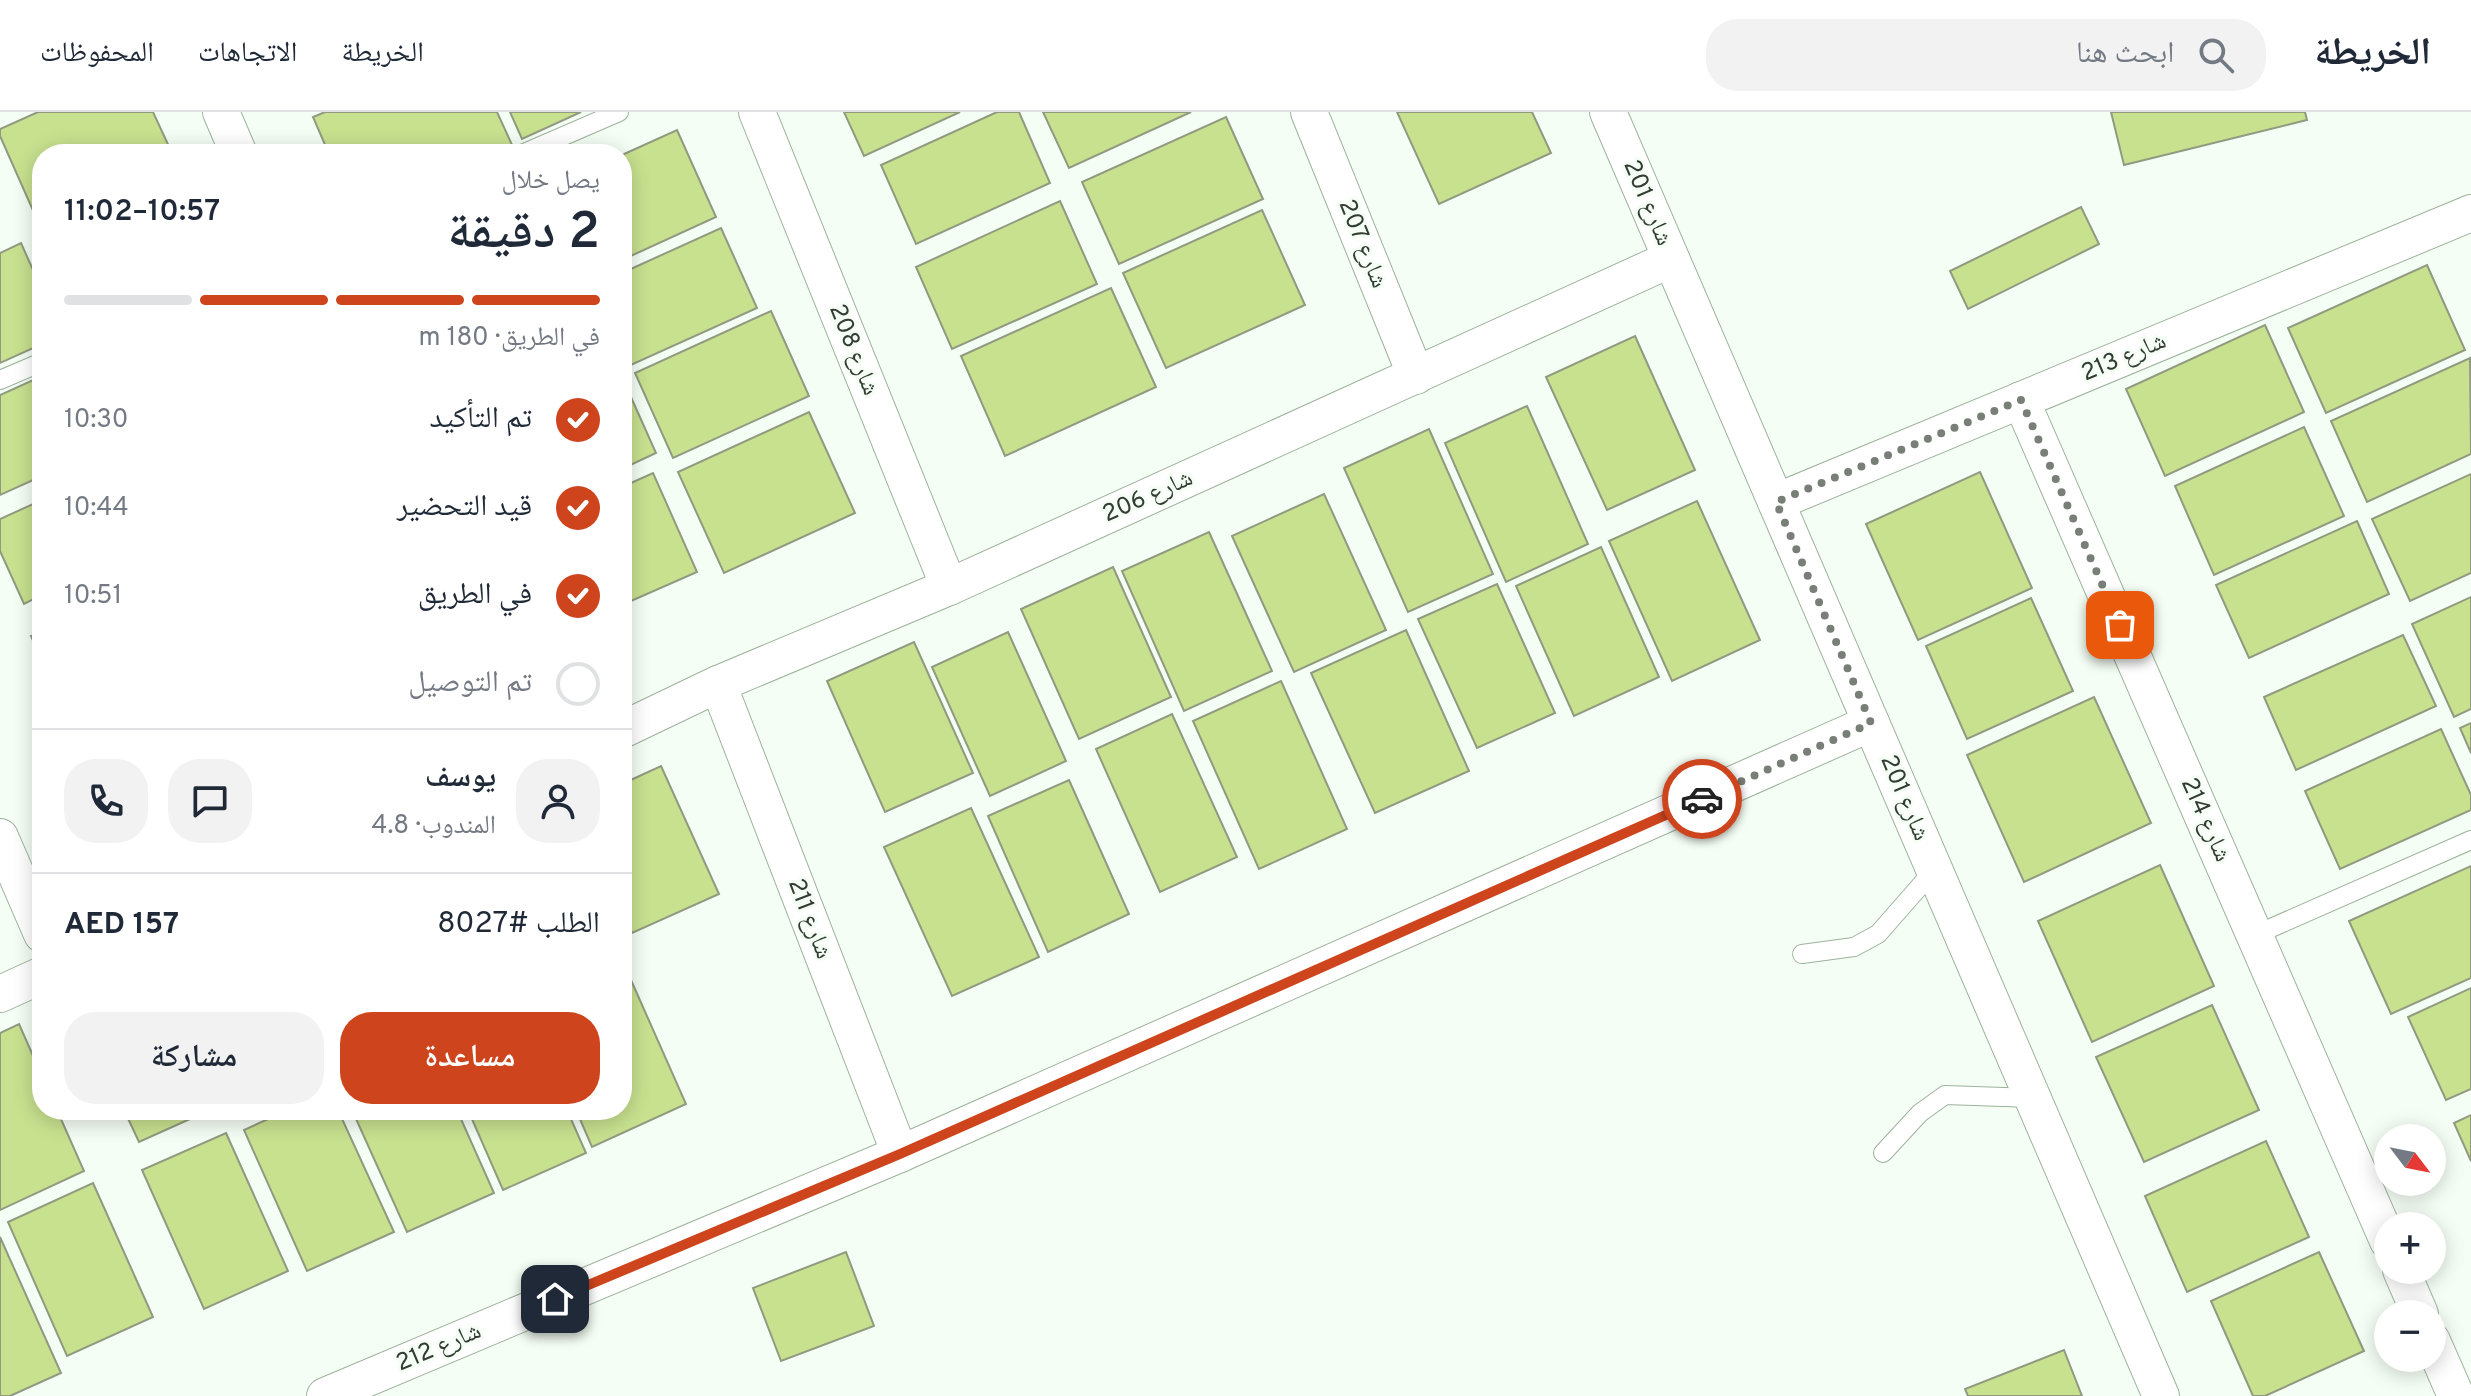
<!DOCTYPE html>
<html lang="ar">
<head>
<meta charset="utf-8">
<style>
	body { margin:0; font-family:Overpass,"Noto Naskh Arabic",sans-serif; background:#f2f2f3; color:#1f2937; direction:rtl; height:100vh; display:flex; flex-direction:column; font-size:30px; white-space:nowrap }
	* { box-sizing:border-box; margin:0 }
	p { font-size:26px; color:#747a83 }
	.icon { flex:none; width:44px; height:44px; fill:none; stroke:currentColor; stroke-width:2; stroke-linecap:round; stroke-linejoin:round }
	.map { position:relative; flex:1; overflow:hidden; direction:ltr }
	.drawer { position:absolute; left:32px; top:32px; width:600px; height:976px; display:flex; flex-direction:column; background:#fff; border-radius:32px; box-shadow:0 4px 20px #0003; direction:rtl }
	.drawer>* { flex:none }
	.needle { width:52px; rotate:122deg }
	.tools { position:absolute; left:2374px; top:1012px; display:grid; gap:16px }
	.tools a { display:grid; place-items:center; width:72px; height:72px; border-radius:50%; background:#fff; box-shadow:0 4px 20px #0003; font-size:40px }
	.pin { position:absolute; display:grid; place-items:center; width:68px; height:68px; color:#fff; margin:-34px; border-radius:16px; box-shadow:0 4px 12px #0006 }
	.courier { position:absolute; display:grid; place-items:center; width:80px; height:80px; margin:-40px; border:6px solid #ce451d; border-radius:50%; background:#fff; color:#222; box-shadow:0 2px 10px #0007 }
	.head em { font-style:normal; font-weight:600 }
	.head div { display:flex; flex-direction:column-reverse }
	.head { display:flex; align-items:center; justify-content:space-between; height:136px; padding:0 32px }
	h1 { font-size:52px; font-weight:600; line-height:60px }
	.bar { display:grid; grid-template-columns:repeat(4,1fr); gap:12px 8px; align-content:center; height:96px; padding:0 32px }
	.bar i { height:10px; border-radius:6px; background:#e0e1e3 }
	.bar .selected { background:#ce451d }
	.bar p { grid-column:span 4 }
	.line { display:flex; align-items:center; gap:20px; padding:0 32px; border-top:2px solid #e0e1e3 }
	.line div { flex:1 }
	.round { display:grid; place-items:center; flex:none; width:84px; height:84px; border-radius:32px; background:#f2f2f3 }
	ol { padding:0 32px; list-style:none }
	li { display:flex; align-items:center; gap:24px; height:88px }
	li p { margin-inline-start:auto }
	li .icon { padding:8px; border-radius:50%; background:#ce451d; color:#fff; stroke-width:4 }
	li:last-child { color:#747a83 }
	li i { width:44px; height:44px; border:4px solid #e0e1e3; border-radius:50% }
	.action { display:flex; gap:16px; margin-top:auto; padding:16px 32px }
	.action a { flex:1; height:92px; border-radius:32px; background:#ce451d; color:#fff; font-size:32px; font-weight:600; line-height:92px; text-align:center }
	.action a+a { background:#f2f2f3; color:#1f2937 }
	header { display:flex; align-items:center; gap:48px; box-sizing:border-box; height:112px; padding:0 40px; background:#fff; border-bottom:2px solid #e0e1e3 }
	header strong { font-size:38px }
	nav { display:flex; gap:44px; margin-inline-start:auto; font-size:28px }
	.search { width:560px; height:72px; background:#f2f2f3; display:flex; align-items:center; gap:20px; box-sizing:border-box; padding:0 28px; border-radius:32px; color:#747a83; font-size:30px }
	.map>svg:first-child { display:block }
	.building { fill:#c8e18f; stroke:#919a80; stroke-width:2 }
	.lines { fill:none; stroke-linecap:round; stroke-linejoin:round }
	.service-casing { stroke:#9db29c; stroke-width:20 }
	.minor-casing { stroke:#9db29c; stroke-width:38 }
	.service { stroke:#fff; stroke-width:18 }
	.minor { stroke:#fff; stroke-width:36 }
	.done { stroke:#777f76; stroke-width:8; stroke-dasharray:0 14.4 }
	.route { stroke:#ce451d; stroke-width:10 }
	.labels { text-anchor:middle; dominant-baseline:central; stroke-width:6; stroke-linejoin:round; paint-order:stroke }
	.street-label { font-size:24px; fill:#333b32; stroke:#f5fef4 }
</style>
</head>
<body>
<header>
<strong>الخريطة</strong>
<div class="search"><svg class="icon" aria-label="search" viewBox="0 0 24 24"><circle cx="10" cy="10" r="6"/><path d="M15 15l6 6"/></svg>ابحث هنا</div>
<nav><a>الخريطة</a><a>الاتجاهات</a><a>المحفوظات</a></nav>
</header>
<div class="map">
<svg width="2471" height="1284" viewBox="0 0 2471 1284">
	<rect width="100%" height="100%" fill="#f5fef4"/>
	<g class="building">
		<polygon points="38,0 153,0 172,41 42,42 42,100 35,103 0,24 0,17"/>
		<polygon points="325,0 497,0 513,35 498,42 329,42 313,5"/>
		<polygon points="510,0 581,0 522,27"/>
		<polygon points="844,0 960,0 864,44"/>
		<polygon points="997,0 1019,0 1050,71 916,132 881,53"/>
		<polygon points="1043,0 1191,0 1069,56"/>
		<polygon points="1397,0 1532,0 1551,41 1439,92"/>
		<polygon points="2111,0 2305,0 2307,8 2124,53"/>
		<polygon points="1226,5 1263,87 1119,152 1082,70"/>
		<polygon points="677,18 716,105 622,148 622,43"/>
		<polygon points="1060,89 1097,172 952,237 916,155"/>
		<polygon points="2081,95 2099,132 1968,197 1950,159"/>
		<polygon points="1262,98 1305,193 1166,256 1123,161"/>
		<polygon points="721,116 757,196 622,257 622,161"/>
		<polygon points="21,131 42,178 42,232 0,251 0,141"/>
		<polygon points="2427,153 2465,238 2326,301 2288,216"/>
		<polygon points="1111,176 1156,275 1005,344 961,244"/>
		<polygon points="771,199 809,284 673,346 635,261"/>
		<polygon points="2265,213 2304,300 2165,364 2126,277"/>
		<polygon points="1635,224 1695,358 1607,398 1546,265"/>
		<polygon points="2470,246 2471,342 2367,390 2331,309"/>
		<polygon points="42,264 42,364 0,383 0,283"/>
		<polygon points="622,265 656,341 622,357"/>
		<polygon points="1527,294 1588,432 1506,470 1445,331"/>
		<polygon points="809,300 855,401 724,461 678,360"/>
		<polygon points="2304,315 2344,404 2214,463 2175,374"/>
		<polygon points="1429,317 1493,462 1408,500 1344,356"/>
		<polygon points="1980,360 2032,476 1918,528 1866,412"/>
		<polygon points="653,361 697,460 622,493 622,375"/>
		<polygon points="2471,362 2471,461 2410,489 2372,407"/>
		<polygon points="1324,382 1386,518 1294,560 1232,424"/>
		<polygon points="42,388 42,483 24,492 0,439 0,407"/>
		<polygon points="1697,389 1760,528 1672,569 1609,429"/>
		<polygon points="2357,409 2389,482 2249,546 2216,473"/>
		<polygon points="1209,420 1272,559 1184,599 1122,459"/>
		<polygon points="1601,435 1659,565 1574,604 1516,474"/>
		<polygon points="1113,455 1171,585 1079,627 1021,497"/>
		<polygon points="1497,472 1555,601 1477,636 1418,507"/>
		<polygon points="2471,485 2471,597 2454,605 2412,512"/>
		<polygon points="2031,486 2073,579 1967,627 1926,534"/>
		<polygon points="1406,518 1469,659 1375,701 1311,561"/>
		<polygon points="42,520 42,548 31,524"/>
		<polygon points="1008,520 1066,649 990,684 932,555"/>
		<polygon points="2403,523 2436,594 2296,658 2264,585"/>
		<polygon points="914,530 973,661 885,700 827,569"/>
		<polygon points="1281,569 1347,717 1259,757 1193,609"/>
		<polygon points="2094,585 2151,711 2024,770 1967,643"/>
		<polygon points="1172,602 1237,745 1160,780 1096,637"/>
		<polygon points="2471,611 2471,641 2460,616"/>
		<polygon points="2441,617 2471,683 2471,698 2340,757 2305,679"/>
		<polygon points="661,654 719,782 632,821 622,799 622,672"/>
		<polygon points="1069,668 1129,802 1048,840 988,704"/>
		<polygon points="971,696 1039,845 952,884 884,735"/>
		<polygon points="2160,753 2214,874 2092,930 2038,809"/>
		<polygon points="2471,754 2471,866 2391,902 2349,809"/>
		<polygon points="623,850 686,992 592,1035 576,998 622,998"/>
		<polygon points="2471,876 2471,977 2446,988 2408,905"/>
		<polygon points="2212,893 2259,998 2144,1050 2096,945"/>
		<polygon points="19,912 42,964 42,998 57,998 84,1059 0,1098 0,921"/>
		<polygon points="124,998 210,998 139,1030"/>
		<polygon points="288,998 338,998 394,1120 307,1159 244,1018"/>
		<polygon points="352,998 457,998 494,1081 407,1120"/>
		<polygon points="468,998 567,998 586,1041 503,1078"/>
		<polygon points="2471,1003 2471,1049 2454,1011"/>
		<polygon points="226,1021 288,1159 204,1197 142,1058"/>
		<polygon points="2266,1029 2309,1125 2187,1180 2145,1084"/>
		<polygon points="93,1071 153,1205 67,1244 8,1110"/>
		<polygon points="0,1125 61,1261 10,1284 0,1284"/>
		<polygon points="846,1140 874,1214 781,1249 753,1176"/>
		<polygon points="2319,1140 2364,1239 2265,1284 2253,1284 2211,1189"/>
		<polygon points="2064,1238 2082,1284 1968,1284 1965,1277"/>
	</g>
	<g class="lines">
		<defs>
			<g id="service">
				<polyline points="522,42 619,0"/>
				<polyline points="0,268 42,250"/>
				<polyline points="2255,823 2471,728"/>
				<polyline points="1802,842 1854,835 1878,822 1935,757"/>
				<polyline points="1883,1041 1920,1001 1945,983 2033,986"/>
			</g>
			<g id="minor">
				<polyline points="221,0 239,42"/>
				<polyline points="757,0 949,475"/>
				<polyline points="1309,0 1416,264"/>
				<polyline points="1608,0 2161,1284"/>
				<polyline points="2021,288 2388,1129"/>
				<polyline points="1776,390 2471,101"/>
				<polyline points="718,572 900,1042"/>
				<polyline points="622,618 718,572 949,475 1671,147"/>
				<polyline points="0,725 42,822"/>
				<polyline points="0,882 42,863"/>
				<polyline points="2401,1158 2420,1202"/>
				<polyline points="2432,1229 2456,1284"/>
				<polyline points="325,1284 900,1042 1871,611"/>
			</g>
		</defs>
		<use href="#service" class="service-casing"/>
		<use href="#minor" class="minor-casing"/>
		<use href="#service" class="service"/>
		<use href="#minor" class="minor"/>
	</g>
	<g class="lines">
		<polyline class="done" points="1702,687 1871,611 1776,390 2021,288 2120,513"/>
		<polyline class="route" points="555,1187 900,1042 1702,687"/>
	</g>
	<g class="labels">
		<g class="street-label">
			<text transform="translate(1647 91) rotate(67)">شارع 201</text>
			<text transform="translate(1362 132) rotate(68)">شارع 207</text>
			<text transform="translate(853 238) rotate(68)">شارع 208</text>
			<text transform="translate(2124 246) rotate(-23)">شارع 213</text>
			<text transform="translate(1148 385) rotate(-24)">شارع 206</text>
			<text transform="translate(1904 686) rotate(67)">شارع 201</text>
			<text transform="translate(2205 708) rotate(66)">شارع 214</text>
			<text transform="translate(809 807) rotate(69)">شارع 211</text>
			<text transform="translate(439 1236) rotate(-23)">شارع 212</text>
		</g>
	</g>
</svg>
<div class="tools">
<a><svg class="needle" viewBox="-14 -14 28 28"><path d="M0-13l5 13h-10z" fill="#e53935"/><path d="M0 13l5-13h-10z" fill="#747a83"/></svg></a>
<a>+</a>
<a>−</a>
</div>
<div class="pin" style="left:2120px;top:513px;background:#ea580c"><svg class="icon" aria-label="bag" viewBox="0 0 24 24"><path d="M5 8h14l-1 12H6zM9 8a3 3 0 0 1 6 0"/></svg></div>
<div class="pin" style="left:555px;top:1187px;background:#1f2937"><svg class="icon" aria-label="home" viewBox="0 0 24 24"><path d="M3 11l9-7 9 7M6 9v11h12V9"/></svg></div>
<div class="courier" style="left:1702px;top:687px"><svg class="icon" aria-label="car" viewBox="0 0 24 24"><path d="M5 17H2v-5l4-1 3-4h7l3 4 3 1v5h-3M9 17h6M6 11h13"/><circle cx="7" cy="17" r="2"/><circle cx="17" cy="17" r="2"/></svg></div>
<section class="drawer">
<div class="head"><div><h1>2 دقيقة</h1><p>يصل خلال</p></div><em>10:57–11:02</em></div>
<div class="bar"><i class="selected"></i><i class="selected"></i><i class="selected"></i><i></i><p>في الطريق · 180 m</p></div>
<ol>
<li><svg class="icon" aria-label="check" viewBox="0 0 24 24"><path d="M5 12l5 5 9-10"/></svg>تم التأكيد<p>10:30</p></li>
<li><svg class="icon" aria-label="check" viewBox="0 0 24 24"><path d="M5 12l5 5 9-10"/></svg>قيد التحضير<p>10:44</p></li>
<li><svg class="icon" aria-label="check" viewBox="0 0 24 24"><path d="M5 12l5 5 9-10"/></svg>في الطريق<p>10:51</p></li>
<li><i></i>تم التوصيل</li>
</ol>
<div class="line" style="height:144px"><a class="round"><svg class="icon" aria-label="person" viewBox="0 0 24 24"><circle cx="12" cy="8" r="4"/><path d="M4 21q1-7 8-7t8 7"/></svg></a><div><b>يوسف</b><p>المندوب · 4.8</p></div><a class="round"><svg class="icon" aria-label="chat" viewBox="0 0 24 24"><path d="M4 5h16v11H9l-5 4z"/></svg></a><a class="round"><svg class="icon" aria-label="phone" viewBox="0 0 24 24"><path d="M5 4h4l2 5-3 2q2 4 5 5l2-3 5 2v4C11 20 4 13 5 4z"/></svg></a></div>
<div class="line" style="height:104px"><div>الطلب #8027</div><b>AED 157</b></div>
<div class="action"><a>مساعدة</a><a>مشاركة</a></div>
</section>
</div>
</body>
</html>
